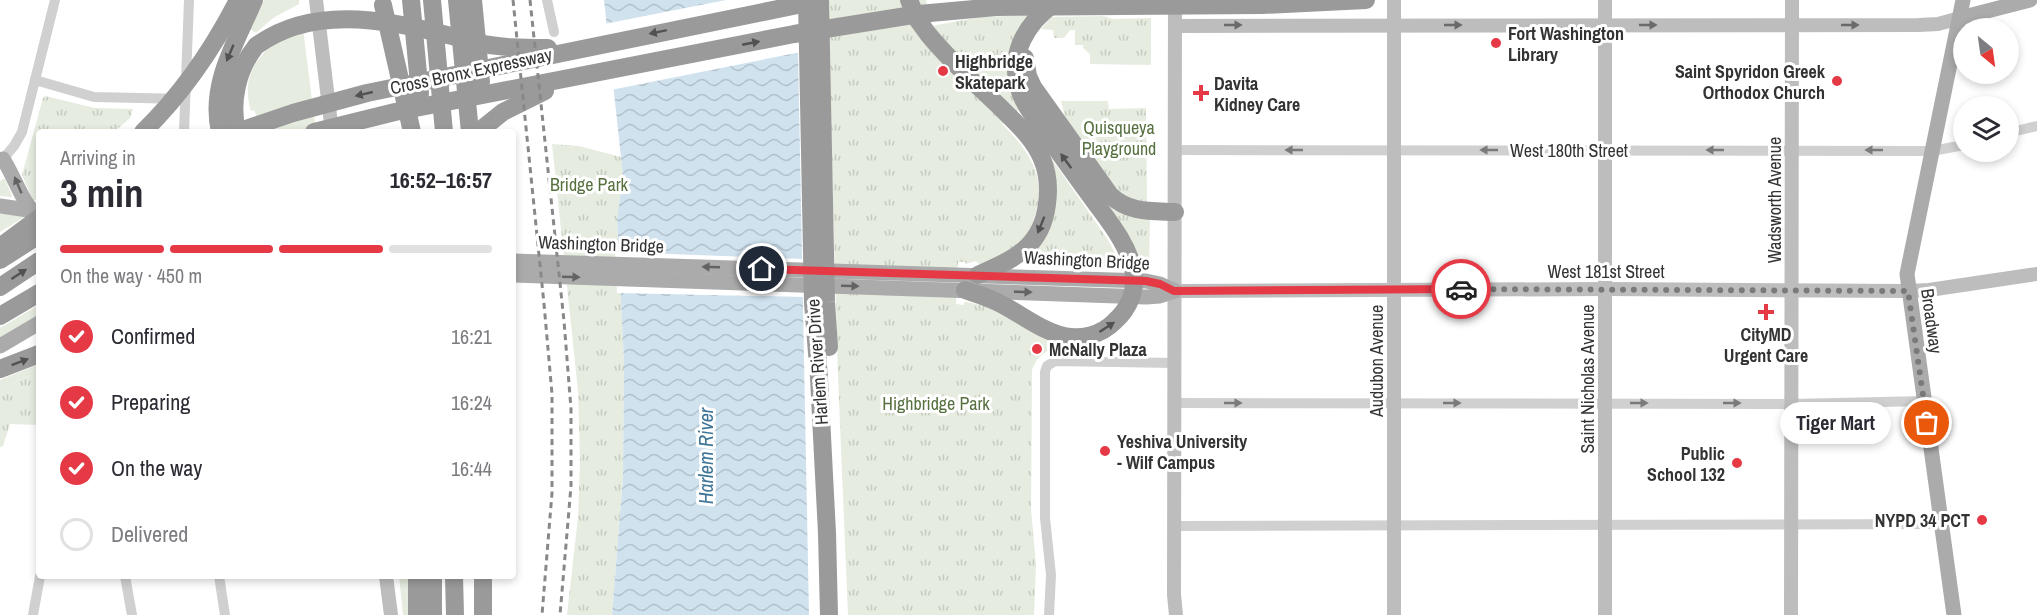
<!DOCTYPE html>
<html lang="en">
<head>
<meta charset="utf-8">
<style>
	body { margin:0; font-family:"Archivo Narrow",sans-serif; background:#f2f2f3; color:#2b2b33; height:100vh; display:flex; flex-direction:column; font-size:22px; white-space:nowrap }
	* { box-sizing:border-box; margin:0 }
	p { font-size:20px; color:#7c7c81 }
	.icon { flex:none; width:33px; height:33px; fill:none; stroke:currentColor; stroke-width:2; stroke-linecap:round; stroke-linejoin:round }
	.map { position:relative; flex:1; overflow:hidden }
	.drawer { position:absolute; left:36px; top:129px; width:480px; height:450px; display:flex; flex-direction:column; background:#fff; border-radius:6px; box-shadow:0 3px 9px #0003 }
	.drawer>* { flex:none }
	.needle { width:39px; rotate:151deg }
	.controls { position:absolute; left:1953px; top:18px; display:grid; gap:12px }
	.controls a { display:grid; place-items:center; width:66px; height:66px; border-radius:50%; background:#fff; box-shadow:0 3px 9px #0003; font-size:30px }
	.pin { position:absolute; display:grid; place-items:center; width:51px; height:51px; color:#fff; margin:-26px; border:3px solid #fff; border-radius:50%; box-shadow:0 2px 6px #0007 }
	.courier { position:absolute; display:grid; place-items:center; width:60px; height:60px; margin:-30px; border:4px solid #e63946; border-radius:50%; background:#fff; color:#222; box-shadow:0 2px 8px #0007 }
	.bubble { position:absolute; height:42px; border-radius:21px; background:#fff; box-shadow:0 3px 9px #0003; font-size:20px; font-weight:700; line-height:42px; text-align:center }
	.head em { font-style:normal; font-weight:700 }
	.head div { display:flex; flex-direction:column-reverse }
	.head { display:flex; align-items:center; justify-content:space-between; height:102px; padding:0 24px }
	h1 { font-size:39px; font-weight:700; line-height:45px }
	.bar { display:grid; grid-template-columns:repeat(4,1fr); gap:9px 6px; align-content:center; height:72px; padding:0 24px }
	.bar i { height:8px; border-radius:4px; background:#e1e1e2 }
	.bar .selected { background:#e63946 }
	.bar p { grid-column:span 4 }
	ol { padding:0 24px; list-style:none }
	li { display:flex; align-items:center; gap:18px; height:66px }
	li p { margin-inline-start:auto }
	li .icon { padding:6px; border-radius:50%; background:#e63946; color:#fff; stroke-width:4 }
	li:last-child { color:#7c7c81 }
	li i { width:33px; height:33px; border:3px solid #e1e1e2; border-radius:50% }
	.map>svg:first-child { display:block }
	.grass { fill:#e6ecdf }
	.park { fill:url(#park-tufts) }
	.water { fill:url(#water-waves) }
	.pier { fill:#fff }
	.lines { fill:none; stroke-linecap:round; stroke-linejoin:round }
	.street { stroke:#d0d0d0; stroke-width:10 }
	.secondary { stroke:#bdbdbd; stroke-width:14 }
	.primary { stroke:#ababab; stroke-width:15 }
	.highway { stroke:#9a9a9a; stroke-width:18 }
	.rail { stroke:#888; stroke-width:3; stroke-dasharray:6 4.5; stroke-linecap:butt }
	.oneway { fill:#6a6a6a }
	.oneway2 { fill:#525252 }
	.oneway3 { fill:#7a7a7a }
	.oneway4 { fill:#636363 }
	.done { stroke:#7a7a7a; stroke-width:6; stroke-dasharray:0 10.8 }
	.route { stroke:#e63946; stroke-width:8 }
	.poi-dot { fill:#e63946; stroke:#fff; stroke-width:2 }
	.labels { text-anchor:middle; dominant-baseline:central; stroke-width:6; stroke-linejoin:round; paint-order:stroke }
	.poi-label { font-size:18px; font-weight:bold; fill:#333; stroke:#fff; text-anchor:start }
	.street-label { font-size:18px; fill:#333; stroke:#fff }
	.park-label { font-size:18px; fill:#56703f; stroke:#fff }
	.water-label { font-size:20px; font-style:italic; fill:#3f7597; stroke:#fff }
</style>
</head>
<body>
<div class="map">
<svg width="2037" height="615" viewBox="0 0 2037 615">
	<defs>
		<pattern id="park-tufts" width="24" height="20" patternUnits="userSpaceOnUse" patternTransform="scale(1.5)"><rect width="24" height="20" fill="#e6ecdf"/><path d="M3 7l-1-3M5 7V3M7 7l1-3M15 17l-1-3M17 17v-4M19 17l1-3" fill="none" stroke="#c6cbc0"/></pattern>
		<pattern id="water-waves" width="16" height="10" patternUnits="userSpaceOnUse" patternTransform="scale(1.5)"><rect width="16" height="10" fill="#cfe2ee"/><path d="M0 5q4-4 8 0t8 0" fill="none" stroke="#b2c2cd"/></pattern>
	</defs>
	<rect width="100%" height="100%" fill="#fff"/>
	<g class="grass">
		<polygon points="264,0 299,0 299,4 273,18 256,33 250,29"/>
		<path d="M302 21 316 132H262L254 110 251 111C237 65 271 46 302 21Z"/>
		<polygon points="3,179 5,179 12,196 11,197 0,196 0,181"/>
		<polygon points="0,213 26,216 0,232"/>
		<polygon points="39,305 39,317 0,340 0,328"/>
		<polygon points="39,364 39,372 0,389 0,380"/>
		<polygon points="399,576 408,576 408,615 403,615"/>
	</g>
	<g class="park">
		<path d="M827 0H926L932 26 980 17 1030 15 1019 109 1016 114 1014 113 1002 124C1030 152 1048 178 1034 219 1031 229 1025 239 1017 246 1007 255 991 260 980 265L976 261 966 264 965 262H958L956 304 964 305V302H967L1003 310 1010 318 1046 340 1065 347C1049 347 1037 355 1032 370L1031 509 1036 565 1034 615H848L838 377Z"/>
		<polygon points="1104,16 1113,19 1151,18 1151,65 1090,64 1090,54 1083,48 1083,45 1075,45 1075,30 1070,30 1064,38 1054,38 1053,30 1041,29 1051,17"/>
		<polygon points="45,96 95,108 133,109 130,118 114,132 39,132 39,198 37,200 33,200 22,175 43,98"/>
		<polygon points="1061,101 1108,101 1109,109 1146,108 1147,206 1119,194 1066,121"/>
		<polygon points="1040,142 1108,240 1122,266 1055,265 1025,261 1041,243"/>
		<polygon points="552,144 579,146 621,157 623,176 617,219 624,362 623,477 612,615 567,615 578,517 580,461 578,391"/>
		<polygon points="1102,197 1150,220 1149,266 1140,267"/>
		<polygon points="39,372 39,425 10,424 3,446 0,447 0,389"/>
	</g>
	<polygon class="water" points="604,0 797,0 809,615 612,615 623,477 624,362 617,219 623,176"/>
	<g class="pier">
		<polygon points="726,0 800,0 801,52 611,90 604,24"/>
		<polygon points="615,252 805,259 805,297 617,293"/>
	</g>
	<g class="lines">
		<g class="street">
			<polyline points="547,0 554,32"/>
			<polyline points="35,80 94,97 185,99"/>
			<polyline points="184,132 189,0"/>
			<polyline points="2008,133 2037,126"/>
			<polyline points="1175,150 1932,151 1964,145"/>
			<polyline points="3,159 14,146 22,132 55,0"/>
			<polyline points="1174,403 1792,404 1924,401"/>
			<polyline points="1174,526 1940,524"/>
			<polyline points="125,576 132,615"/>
			<polyline points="219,576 225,615"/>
			<polyline points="33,615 40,576"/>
			<polyline points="1049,615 1051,575 1045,518 1045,372 1047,366 1055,361 1174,363"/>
		</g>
		<g class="secondary">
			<polyline points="316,0 332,132"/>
			<polyline points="1175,0 1174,595 1176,615"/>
			<polyline points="1175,26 1919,25 1938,24 1960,18"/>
			<polyline points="1175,291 1605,289 1908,291 1929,290 2037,274"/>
			<polyline points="386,576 391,615"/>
			<polyline points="1394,615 1394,0"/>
			<polyline points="1605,615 1605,0"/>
			<polyline points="1791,615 1792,0"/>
		</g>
		<g class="primary">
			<polyline points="1960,18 2030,0"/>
			<path d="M3 159C12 172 23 203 33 211"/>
			<polyline points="0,206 35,211"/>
			<polyline points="513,261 1146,281 1160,284 1175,291"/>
			<polyline points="513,275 1146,297 1160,296 1175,291"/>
			<polyline points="0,346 39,323"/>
			<polyline points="1954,615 1907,274 1963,0"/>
		</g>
		<g class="highway">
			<polyline points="411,0 420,94"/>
			<polyline points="432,0 444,132"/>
			<polyline points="457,0 470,132"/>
			<polyline points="473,0 481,82"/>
			<polyline points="807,0 813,303 819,378 827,533 829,615"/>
			<polyline points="820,0 826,302 829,347"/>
			<path d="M909 0 917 19 928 34C950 61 977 85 1002 109 1017 124 1034 139 1042 159 1048 173 1049 189 1047 204 1042 247 1014 259 978 275"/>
			<polyline points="383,5 412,132"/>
			<path d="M1025 58 1028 76 1033 87 1110 195C1129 213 1150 211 1175 212"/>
			<path d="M143 132C182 94 213 49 238 0"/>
			<path d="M220 132C209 84 236 43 254 0"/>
			<polyline points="237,132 293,113 367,93 817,1"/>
			<path d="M237 132C230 102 237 70 256 46 318 0 401 23 475 42 499 48 524 48 548 48"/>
			<polyline points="314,132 395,112 794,34 919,14 996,7 1262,5 1366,0"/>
			<polyline points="478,132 503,112 545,91"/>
			<polyline points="0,247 39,218"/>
			<polyline points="0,260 39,235"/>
			<polyline points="0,287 39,261"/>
			<path d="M965 290C977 294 991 298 1003 305 1022 315 1042 331 1064 336 1081 340 1101 335 1114 322 1130 308 1137 289 1133 269 1127 242 1107 219 1092 198 1076 176 1060 154 1044 131 1035 118 1023 104 1019 88 1008 54 1027 22 1055 3"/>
			<polyline points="0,316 39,293"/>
			<polyline points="0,369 39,354"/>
			<polyline points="417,576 417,615"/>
			<polyline points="433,576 433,615"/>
			<polyline points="454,576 455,615"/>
			<polyline points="483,576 483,615"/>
		</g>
		<g class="rail">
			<polyline points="513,0 544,304 552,394 552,493 542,615"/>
			<polyline points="530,0 564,321 571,409 571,486 560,615"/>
		</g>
	</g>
	<defs><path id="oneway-solid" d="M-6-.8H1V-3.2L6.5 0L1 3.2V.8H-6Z" transform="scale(1.5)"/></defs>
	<g class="oneway">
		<use href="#oneway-solid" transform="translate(1233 25)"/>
		<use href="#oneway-solid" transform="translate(1453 25)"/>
		<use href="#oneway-solid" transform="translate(1648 25)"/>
		<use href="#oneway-solid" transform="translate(1850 25)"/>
	</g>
	<g class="oneway2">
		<use href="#oneway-solid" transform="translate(658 32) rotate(168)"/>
		<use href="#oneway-solid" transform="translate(751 43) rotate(-11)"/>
		<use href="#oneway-solid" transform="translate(230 53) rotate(113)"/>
		<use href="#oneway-solid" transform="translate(364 94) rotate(167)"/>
		<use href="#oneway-solid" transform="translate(1066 161) rotate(-126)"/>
		<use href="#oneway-solid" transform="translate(1041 225) rotate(112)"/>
		<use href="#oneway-solid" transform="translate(19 274) rotate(-33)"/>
		<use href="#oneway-solid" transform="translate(1107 327) rotate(-33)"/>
		<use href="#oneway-solid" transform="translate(20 362) rotate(-21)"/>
	</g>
	<g class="oneway3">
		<use href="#oneway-solid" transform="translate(1294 150) rotate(180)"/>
		<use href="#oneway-solid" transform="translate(1489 150) rotate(-180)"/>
		<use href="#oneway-solid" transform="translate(1715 150) rotate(180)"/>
		<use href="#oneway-solid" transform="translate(1874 150) rotate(-180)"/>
		<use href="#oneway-solid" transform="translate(1233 403)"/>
		<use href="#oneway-solid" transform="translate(1452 403)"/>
		<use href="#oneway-solid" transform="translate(1639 403)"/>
		<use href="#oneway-solid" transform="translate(1732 403)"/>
	</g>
	<g class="oneway4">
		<use href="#oneway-solid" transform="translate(18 185) rotate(-113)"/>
		<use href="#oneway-solid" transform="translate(711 267) rotate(-178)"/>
		<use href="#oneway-solid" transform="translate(571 277) rotate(2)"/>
		<use href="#oneway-solid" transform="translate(850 286) rotate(2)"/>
		<use href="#oneway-solid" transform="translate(1023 292) rotate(2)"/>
	</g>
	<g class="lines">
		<polyline class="done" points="1461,289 1908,291 1927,423"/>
		<polyline class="route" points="762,269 1146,281 1160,284 1174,291 1461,289"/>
	</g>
	<g class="poi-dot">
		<circle cx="1496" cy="43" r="6"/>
		<circle cx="943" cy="71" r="6"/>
		<circle cx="1837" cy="81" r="6"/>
		<path d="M1198 84h6v6h6v6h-6v6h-6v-6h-6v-6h6z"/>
		<path d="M1763 303h6v6h6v6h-6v6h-6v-6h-6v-6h6z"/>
		<circle cx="1037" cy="349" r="6"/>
		<circle cx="1105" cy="451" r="6"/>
		<circle cx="1737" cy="463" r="6"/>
		<circle cx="1982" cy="520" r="6"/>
	</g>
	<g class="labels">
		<g class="poi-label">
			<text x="1508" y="33">Fort Washington<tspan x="1508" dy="21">Library</tspan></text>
			<text x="955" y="61">Highbridge<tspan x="955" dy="21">Skatepark</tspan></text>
			<text x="1825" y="71" text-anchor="end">Saint Spyridon Greek<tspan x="1825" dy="21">Orthodox Church</tspan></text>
			<text x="1214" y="83">Davita<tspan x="1214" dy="21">Kidney Care</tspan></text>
			<text x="1766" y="334" text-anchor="middle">CityMD<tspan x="1766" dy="21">Urgent Care</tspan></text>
			<text x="1049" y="349">McNally Plaza</text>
			<text x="1117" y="441">Yeshiva University<tspan x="1117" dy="21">- Wilf Campus</tspan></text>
			<text x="1725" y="453" text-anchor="end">Public<tspan x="1725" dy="21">School 132</tspan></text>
			<text x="1970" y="520" text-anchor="end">NYPD 34 PCT</text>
		</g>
		<g class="street-label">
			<text transform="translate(471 71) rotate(-12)">Cross Bronx Expressway</text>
			<text x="1569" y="150">West 180th Street</text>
			<text transform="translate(1774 200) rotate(-90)">Wadsworth Avenue</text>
			<text transform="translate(601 244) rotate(2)">Washington Bridge</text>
			<text transform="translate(1087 260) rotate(3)">Washington Bridge</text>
			<text x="1606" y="271">West 181st Street</text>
			<text transform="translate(1932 321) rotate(82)">Broadway</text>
			<text transform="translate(1376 361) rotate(-90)">Audubon Avenue</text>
			<text transform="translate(817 362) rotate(-94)">Harlem River Drive</text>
			<text transform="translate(1587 379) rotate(-90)">Saint Nicholas Avenue</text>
		</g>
		<g class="park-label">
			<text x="1119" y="127">Quisqueya<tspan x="1119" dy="21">Playground</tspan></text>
			<text x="589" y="184">Bridge Park</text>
			<text x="936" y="403">Highbridge Park</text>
		</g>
		<g class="water-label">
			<text transform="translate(705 456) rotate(-90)">Harlem River</text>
		</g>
	</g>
</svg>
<div class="controls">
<a><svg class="needle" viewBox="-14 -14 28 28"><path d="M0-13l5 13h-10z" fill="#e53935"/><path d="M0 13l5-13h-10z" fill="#7c7c81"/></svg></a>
<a><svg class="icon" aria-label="layers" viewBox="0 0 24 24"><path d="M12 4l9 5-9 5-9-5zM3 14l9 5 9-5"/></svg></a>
</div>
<div class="pin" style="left:1927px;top:423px;background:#ea580c"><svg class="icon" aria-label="bag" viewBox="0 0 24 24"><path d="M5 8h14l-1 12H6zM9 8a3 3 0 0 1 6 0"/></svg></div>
<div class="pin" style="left:762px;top:269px;background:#1f2937"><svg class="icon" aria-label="home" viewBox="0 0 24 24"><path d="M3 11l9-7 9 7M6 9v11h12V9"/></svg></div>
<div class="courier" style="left:1461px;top:289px"><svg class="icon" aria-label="car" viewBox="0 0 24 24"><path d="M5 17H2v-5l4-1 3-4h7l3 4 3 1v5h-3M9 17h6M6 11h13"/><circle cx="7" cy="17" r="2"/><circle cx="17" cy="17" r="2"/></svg></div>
<div class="bubble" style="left:1780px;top:402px;width:111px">Tiger Mart</div>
<section class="drawer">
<div class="head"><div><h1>3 min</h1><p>Arriving in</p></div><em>16:52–16:57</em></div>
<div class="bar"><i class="selected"></i><i class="selected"></i><i class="selected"></i><i></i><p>On the way · 450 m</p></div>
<ol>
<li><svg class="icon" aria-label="check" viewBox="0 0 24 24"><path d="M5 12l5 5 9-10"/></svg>Confirmed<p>16:21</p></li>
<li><svg class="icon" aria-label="check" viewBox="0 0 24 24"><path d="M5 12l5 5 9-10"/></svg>Preparing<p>16:24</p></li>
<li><svg class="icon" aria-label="check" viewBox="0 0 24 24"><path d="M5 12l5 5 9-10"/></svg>On the way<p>16:44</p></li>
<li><i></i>Delivered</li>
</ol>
</section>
</div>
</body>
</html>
